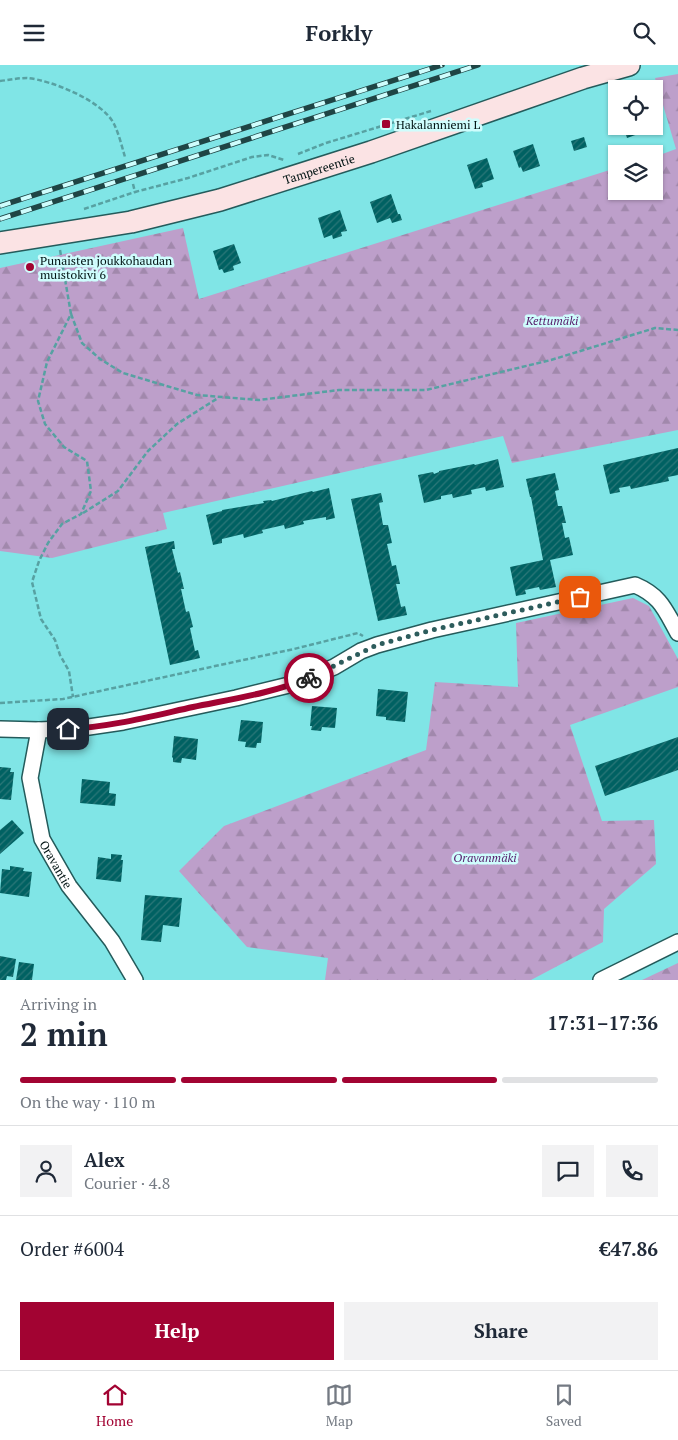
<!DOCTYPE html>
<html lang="en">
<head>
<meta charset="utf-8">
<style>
	body { margin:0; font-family:"PT Serif",serif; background:#f2f2f3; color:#1f2937; height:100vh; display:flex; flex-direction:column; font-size:19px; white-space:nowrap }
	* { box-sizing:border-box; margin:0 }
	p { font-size:16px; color:#747a83 }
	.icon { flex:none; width:28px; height:28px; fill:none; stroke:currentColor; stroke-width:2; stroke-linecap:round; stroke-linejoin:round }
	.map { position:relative; height:915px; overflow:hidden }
	.sheet { display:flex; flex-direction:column; background:#fff; flex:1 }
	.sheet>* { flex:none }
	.buttons { position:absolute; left:608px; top:15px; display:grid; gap:10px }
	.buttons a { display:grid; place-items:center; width:55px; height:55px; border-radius:0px; background:#fff; box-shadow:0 1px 4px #0004; font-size:25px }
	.pin { position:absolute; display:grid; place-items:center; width:42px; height:42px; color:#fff; margin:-21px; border-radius:10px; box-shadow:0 2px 8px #0006 }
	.courier { position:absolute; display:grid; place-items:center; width:50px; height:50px; margin:-25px; border:4px solid #a20332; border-radius:50%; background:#fff; color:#222; box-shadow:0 1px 6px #0007 }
	.headline em { font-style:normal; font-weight:700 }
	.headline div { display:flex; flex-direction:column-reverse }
	.headline { display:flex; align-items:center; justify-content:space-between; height:85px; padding:0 20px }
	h1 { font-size:32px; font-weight:700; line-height:38px }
	.bar { display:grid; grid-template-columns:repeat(4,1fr); gap:8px 5px; align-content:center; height:60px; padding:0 20px }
	.bar i { height:6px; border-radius:4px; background:#e0e1e3 }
	.bar .on { background:#a20332 }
	.bar p { grid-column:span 4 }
	.line { display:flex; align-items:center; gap:12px; padding:0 20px; border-top:1px solid #e0e1e3 }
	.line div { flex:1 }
	.round { display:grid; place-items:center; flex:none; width:52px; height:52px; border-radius:0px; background:#f2f2f3 }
	.action { display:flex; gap:10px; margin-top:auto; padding:10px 20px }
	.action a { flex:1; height:58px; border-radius:0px; background:#a20332; color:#fff; font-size:20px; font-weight:700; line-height:58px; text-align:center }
	.action a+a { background:#f2f2f3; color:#1f2937 }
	header { display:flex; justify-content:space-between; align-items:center; height:65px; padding:0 20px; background:#fff; font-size:22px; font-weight:700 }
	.tabs { display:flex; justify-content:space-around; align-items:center; height:70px; border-top:1px solid #e0e1e3; background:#fff; font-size:14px; color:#747a83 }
	.tabs a { display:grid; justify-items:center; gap:2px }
	.tabs .on { color:#a20332 }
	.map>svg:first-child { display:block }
	.forest { fill:url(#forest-firs) }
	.building { fill:url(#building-hatch) }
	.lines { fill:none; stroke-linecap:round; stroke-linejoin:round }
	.minor-casing { stroke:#245b5b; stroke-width:18 }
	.secondary-casing { stroke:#245b5b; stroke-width:24 }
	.path { stroke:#57a1a2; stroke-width:2.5; stroke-dasharray:5 2.5; stroke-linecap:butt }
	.minor { stroke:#fff; stroke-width:15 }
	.secondary { stroke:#fbe3e4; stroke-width:21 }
	.rail-casing { stroke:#1f4545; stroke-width:5.5 }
	.rail { stroke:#cffdfd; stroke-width:4; stroke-dasharray:11; stroke-linecap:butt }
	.done { stroke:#2d5c5c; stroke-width:5; stroke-dasharray:0 9 }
	.route { stroke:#a20332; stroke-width:6 }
	.poi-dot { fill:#a20332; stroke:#cffdfd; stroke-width:2 }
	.labels { text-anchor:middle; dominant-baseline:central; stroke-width:5; stroke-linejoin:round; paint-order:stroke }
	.poi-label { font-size:12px; fill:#001212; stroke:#cffdfd; text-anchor:start }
	.street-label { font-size:12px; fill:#001212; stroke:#cffdfd }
	.park-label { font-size:12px; font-style:italic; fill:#551a69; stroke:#cffdfd }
</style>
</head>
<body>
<header><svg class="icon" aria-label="menu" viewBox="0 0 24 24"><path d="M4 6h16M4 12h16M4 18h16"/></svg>Forkly<svg class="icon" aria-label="search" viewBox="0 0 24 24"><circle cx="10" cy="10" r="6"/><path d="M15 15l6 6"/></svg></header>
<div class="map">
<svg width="678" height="915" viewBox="0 0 678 915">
	<defs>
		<pattern id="forest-firs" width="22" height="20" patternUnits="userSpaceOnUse" patternTransform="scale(1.25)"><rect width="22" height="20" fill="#bd9fca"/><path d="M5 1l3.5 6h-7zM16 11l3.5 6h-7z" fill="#a188ac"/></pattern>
		<pattern id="building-hatch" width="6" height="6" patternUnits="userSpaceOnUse" patternTransform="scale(1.25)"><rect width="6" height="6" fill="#006162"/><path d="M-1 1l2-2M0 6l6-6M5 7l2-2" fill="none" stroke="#2c7778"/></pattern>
	</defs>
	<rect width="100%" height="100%" fill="#80e5e6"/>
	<g class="forest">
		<polygon points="678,9 678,365 512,398 503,371 163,448 167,464 52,493 0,486 0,203 183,163 199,234 616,103 616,126 654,126 654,92 676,84 655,13"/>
		<polygon points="633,533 649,541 678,594 678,622 570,660 602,756 654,755 656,799 604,844 603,877 531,915 325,915 328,893 247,882 179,806 224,761 426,685 435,617 518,622 516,558"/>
		<polygon points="678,898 678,915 642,915"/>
	</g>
	<g class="building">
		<polygon points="623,61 658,61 658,62 627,73"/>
		<polygon points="584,72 587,82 574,86 571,76"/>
		<polygon points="533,79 540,101 523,107 521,102 519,103 513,86"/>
		<polygon points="487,93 494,114 482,118 483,122 475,124 467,100"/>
		<polygon points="391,129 398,149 400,149 402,155 392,158 390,153 377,158 370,137"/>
		<polygon points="340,145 347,166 341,167 342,171 333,174 332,170 324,173 318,153"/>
		<polygon points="234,179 241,198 233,201 234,205 224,208 222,204 219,205 213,186"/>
		<polygon points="678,383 678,410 668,412 669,416 631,424 630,421 619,423 620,427 610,429 603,400"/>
		<polygon points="498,394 504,422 486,426 485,422 471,425 472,429 453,433 452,429 441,431 441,434 424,438 418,410 433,407 434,409 439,407 439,406 474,399 475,400"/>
		<polygon points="555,408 559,425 555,426 558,441 562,441 566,458 562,458 565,473 569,472 573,490 550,495 556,522 540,525 539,522 525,525 526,529 516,531 510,502 543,495 531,432 530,432 526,414"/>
		<polygon points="329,423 335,453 326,455 326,452 303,456 304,459 285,464 284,460 262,465 263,468 244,473 243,469 222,474 222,478 213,480 206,450 222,446 222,445 264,438 263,436 271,435 272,436 312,426 313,427"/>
		<polygon points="381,428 383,437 379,438 383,460 388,460 392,478 387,479 392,501 396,500 400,519 396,519 401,542 405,541 407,550 378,556 351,434"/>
		<polygon points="174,476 175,484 172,484 178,508 180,507 184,524 181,524 186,547 189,546 193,562 190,563 193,577 195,586 198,585 200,593 170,600 145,482"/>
		<polygon points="378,624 408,627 405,657 386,655 386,652 376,651"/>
		<polygon points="312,641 337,643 335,663 322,662 321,666 311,665 312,661 310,661"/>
		<polygon points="241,655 263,657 261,678 257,678 256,683 245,682 246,677 238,676"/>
		<polygon points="174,671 198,674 196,695 182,693 181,698 173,697 173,693 172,692"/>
		<polygon points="678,672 678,705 605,731 595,701"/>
		<polygon points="0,702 11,703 10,707 14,707 11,735 0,734"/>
		<polygon points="82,714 110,717 109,728 116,729 115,741 80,738"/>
		<polygon points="12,755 24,768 0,789 0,765"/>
		<polygon points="111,789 122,790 121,795 123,795 121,817 96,814 98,792 111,794"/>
		<polygon points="10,801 24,803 23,806 32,807 29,832 0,828 2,804 10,805"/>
		<polygon points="145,830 182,833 179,862 163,860 161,877 141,875"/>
		<polygon points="0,891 16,894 13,912 7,911 6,915 0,915"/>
		<polygon points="19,897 34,899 32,915 16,915"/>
	</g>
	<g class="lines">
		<defs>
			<g id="minor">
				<path d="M0 664 39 665 82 663 123 657 236 633 293 619 334 602 361 586 377 580 432 565 635 520C661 531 665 545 678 568"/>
				<path id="s1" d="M39 665 30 713 42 774 69 821 112 876 135 915"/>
				<polyline points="601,915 678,877"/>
			</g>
			<g id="secondary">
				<path id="s2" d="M0 178 131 157 220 135 371 87 583 13 629 0"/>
			</g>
		</defs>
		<use href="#minor" class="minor-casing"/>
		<use href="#secondary" class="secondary-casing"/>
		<g class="path">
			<path d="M0 16C9 15 18 13 27 13 51 15 103 36 114 59 119 69 122 82 125 92"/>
			<polyline points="298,89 326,78 431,46"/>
			<polyline points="133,119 135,127 188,113 252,92 268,90 284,95"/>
			<polyline points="84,144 135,127"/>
			<polyline points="60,185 71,249 47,297 38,336 45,359 64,382 87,396 91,426 81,449 62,459 48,478 39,496 32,517 41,554 55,575 60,590 69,606 73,632"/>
			<polyline points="71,249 82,278 100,294 123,308 197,330 259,335 339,325 426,325 551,295 655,263 678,265"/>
			<polyline points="83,448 118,426 148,386 177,359 218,333"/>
			<polyline points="0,638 63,634 294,584 358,568 363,571"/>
		</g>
		<use href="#minor" class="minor"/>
		<use href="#secondary" class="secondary"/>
		<defs>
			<g id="rail">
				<polyline points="0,141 442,0"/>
				<polyline points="0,154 478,0"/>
			</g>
		</defs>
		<use href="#rail" class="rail-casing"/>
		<use href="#rail" class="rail"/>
	</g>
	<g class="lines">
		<polyline class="done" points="309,613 377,580 432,565 580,532"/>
		<path class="route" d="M68 664C110 662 152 651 193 642 232 634 273 628 309 613"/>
	</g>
	<g class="poi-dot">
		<rect x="381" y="54" width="10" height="10" rx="2.5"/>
		<circle cx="30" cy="202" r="5"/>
	</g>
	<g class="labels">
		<g class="poi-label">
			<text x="396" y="59">Hakalanniemi L</text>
			<text x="40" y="195">Punaisten joukkohaudan<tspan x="40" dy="14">muistokivi 6</tspan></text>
		</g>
		<g class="street-label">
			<text stroke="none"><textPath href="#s2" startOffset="328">Tampereentie</textPath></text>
			<text stroke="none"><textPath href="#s1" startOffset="140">Oravantie</textPath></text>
		</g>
		<g class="park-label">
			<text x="552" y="255">Kettumäki</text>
			<text x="485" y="792">Oravanmäki</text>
		</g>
	</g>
</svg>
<div class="buttons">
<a><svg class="icon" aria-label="locate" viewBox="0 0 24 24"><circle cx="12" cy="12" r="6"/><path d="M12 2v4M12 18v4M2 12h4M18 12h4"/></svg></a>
<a><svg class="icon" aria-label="layers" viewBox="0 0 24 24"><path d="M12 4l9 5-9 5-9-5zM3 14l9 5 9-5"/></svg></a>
</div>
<div class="pin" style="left:580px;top:532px;background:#ea580c"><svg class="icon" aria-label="bag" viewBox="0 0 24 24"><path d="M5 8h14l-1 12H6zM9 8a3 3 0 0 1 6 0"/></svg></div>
<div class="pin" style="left:68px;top:664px;background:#1f2937"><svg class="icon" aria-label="home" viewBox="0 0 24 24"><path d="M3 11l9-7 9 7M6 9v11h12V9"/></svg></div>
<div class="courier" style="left:309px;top:613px"><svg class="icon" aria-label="bike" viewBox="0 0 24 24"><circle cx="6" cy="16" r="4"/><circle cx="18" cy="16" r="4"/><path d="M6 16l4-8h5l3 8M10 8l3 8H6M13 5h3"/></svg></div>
</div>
<section class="sheet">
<div class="headline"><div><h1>2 min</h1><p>Arriving in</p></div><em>17:31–17:36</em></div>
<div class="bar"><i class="on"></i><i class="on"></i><i class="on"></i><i></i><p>On the way · 110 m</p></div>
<div class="line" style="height:90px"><a class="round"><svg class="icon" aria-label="person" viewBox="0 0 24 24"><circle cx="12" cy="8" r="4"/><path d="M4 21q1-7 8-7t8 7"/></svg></a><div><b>Alex</b><p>Courier · 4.8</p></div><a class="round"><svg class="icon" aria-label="chat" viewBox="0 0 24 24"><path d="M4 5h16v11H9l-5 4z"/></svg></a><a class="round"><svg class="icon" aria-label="phone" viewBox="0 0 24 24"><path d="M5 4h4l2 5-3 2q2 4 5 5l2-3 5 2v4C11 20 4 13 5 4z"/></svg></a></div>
<div class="line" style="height:65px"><div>Order #6004</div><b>€47.86</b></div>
<div class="action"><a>Help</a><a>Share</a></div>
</section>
<nav class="tabs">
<a class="on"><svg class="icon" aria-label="home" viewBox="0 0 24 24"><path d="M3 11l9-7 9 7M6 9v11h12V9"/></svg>Home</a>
<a><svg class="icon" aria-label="map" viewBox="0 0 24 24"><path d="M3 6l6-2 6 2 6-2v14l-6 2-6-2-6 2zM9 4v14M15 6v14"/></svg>Map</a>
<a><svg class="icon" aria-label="saved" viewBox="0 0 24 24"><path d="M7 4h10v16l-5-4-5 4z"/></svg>Saved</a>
</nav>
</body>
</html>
